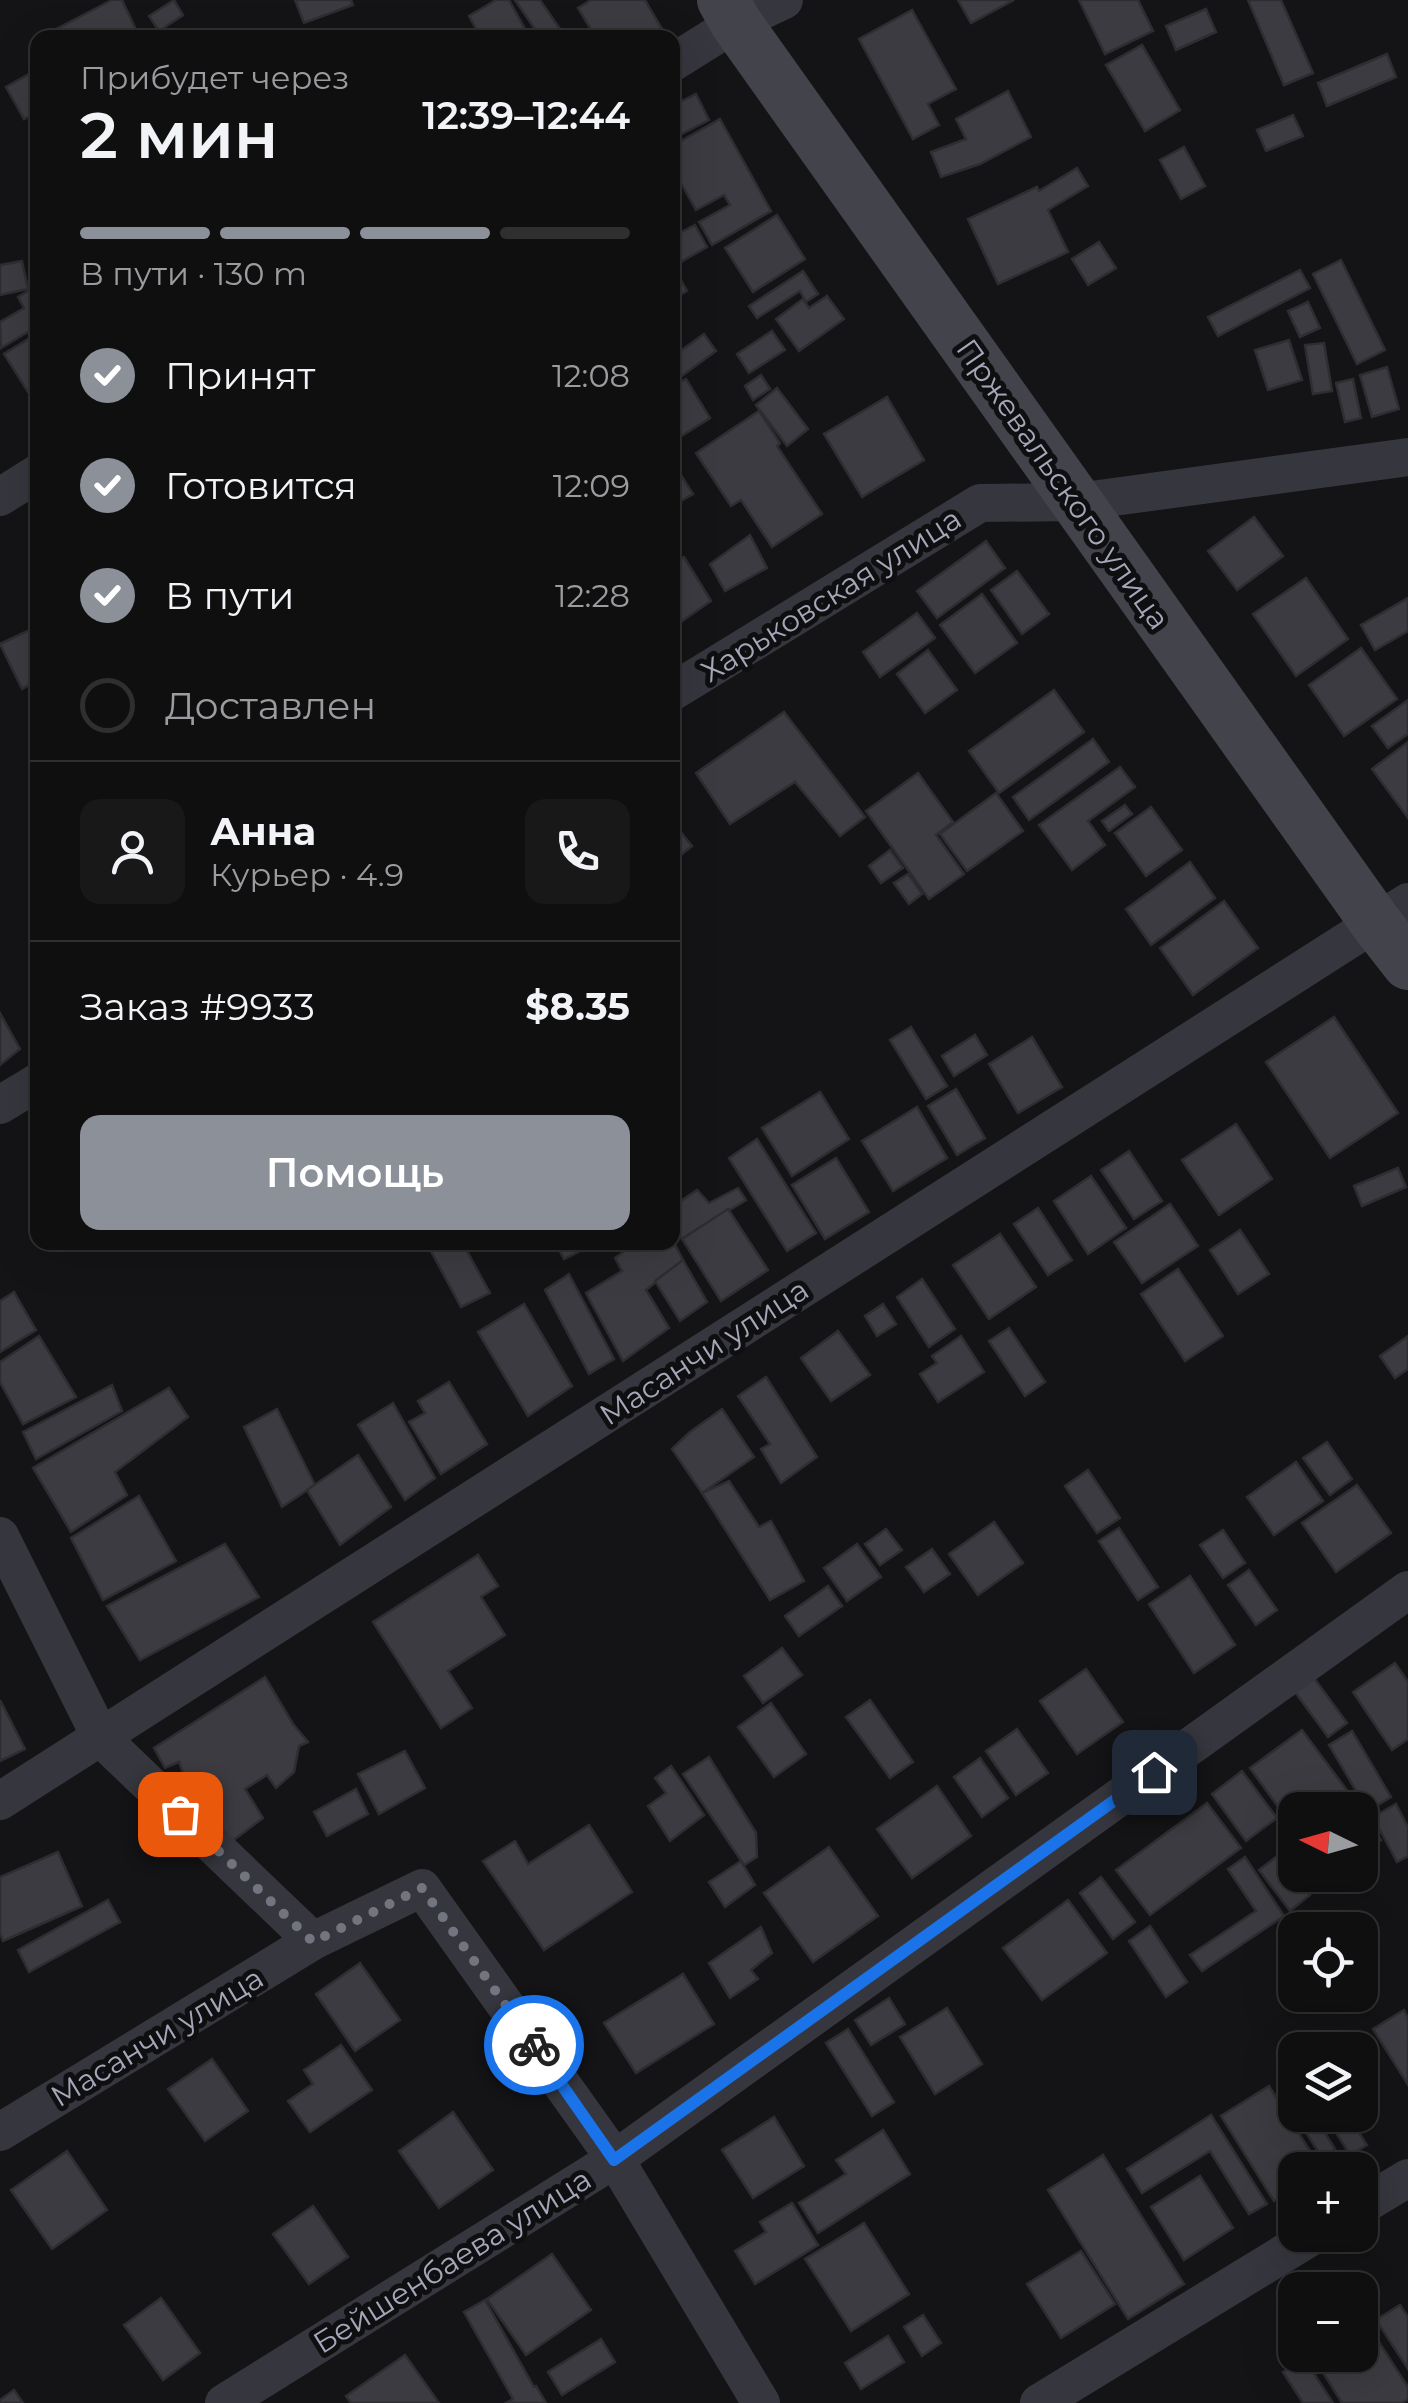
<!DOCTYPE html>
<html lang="ru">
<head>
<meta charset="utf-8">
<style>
	body { margin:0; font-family:Montserrat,sans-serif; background:#181819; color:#f1f3f6; height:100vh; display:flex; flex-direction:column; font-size:38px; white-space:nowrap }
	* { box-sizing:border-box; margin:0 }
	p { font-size:32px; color:#9b9c9f }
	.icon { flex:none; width:55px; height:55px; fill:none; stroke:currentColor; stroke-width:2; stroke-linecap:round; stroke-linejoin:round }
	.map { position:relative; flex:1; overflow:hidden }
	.details { position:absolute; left:30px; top:30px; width:650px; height:1220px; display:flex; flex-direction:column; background:#0f0f10; border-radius:20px; box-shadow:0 10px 40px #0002,0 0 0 2px #2f2f30 }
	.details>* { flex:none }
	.needle { width:65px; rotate:275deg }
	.fabs { position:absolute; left:1278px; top:1792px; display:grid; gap:20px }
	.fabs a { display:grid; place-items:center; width:100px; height:100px; border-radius:20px; background:#0f0f10; box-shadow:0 10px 40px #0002,0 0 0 2px #2f2f30; font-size:50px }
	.pin { position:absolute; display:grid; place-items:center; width:85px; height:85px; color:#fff; margin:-42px; border-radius:20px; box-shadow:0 5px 15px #0006 }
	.courier { position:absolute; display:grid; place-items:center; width:100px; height:100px; margin:-50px; border:8px solid #1a73e8; border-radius:50%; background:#fff; color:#222; box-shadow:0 2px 12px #0007 }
	.overview em { font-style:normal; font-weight:600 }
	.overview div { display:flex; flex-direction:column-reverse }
	.overview { display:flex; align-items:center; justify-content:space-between; height:170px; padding:0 50px }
	h1 { font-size:65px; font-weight:600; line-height:75px }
	.bar { display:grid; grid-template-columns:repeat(4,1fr); gap:15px 10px; align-content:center; height:120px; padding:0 50px }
	.bar i { height:12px; border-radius:8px; background:#2f2f30 }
	.bar .selected { background:#8c9099 }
	.bar p { grid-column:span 4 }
	.line { display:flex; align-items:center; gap:25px; padding:0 50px; border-top:2px solid #2f2f30 }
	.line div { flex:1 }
	.round { display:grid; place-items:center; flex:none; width:105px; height:105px; border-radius:20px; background:#181819 }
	ol { padding:0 50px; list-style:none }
	li { display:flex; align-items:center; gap:30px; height:110px }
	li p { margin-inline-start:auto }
	li .icon { padding:10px; border-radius:50%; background:#8c9099; color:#fff; stroke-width:4 }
	li:last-child { color:#9b9c9f }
	li i { width:55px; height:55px; border:5px solid #2f2f30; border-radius:50% }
	.primary-button { display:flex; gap:20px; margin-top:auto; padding:20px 50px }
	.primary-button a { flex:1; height:115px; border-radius:20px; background:#8c9099; color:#fff; font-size:40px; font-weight:600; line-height:115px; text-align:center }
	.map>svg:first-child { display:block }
	.building { fill:#3b3b41; stroke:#2e2e32; stroke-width:2.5 }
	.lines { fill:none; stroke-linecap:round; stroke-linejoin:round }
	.minor { stroke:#36363e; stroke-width:38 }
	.secondary { stroke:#42434b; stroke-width:52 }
	.done { stroke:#72747f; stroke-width:10; stroke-dasharray:0 18 }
	.route { stroke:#1a73e8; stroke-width:12 }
	.labels { text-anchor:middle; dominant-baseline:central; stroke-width:10; stroke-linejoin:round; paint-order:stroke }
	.street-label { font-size:30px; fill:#a4a7b8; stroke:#0f0f11 }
</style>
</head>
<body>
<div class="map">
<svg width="1408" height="2403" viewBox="0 0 1408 2403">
	<rect width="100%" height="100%" fill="#141416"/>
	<g class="building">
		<polygon points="112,0 122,0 140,38 39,38"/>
		<polygon points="174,0 183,15 159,31 149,16"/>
		<polygon points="295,0 351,0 353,5 304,23"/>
		<polygon points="496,0 509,0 530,38 481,38 469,16"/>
		<polygon points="515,0 540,0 560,29 547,38 541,38"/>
		<polygon points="591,0 645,0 665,34 659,38 596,38 578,8"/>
		<polygon points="958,0 1014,0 971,23"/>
		<polygon points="1079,0 1138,0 1153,31 1105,54"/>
		<polygon points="1248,0 1281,0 1313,73 1284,85"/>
		<polygon points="1206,9 1216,32 1176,50 1166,26"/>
		<polygon points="912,10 956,89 928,104 939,125 913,139 859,39"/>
		<polygon points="1142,45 1180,110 1145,131 1106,65"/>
		<polygon points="1387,54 1396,77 1327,106 1318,83"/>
		<polygon points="38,69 38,112 24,119 6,87"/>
		<polygon points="1008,91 1031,137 980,164 941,177 931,152 966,139 956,119"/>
		<polygon points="696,94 709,120 672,139 672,106"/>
		<polygon points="1293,115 1303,136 1266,151 1257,130"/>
		<polygon points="720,119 771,211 712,245 699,222 730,205 724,195 696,210 672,167 672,146"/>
		<polygon points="1184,147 1205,186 1181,199 1160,160"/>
		<polygon points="1077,168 1088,186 1048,210 1068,252 998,284 968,219 1037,187 1039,191"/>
		<polygon points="777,215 805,259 753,292 725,248"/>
		<polygon points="695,225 707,247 677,264 672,256 672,237"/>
		<polygon points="1099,242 1116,268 1088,285 1072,259"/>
		<polygon points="1341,260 1385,350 1357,364 1313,274"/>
		<polygon points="22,261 28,289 0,295 0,265"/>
		<polygon points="672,264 687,291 672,299"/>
		<polygon points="1300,270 1310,288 1218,336 1208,317"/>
		<polygon points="803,271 818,294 806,302 800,291 757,318 749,306"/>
		<polygon points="35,287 38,292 38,326 1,348 0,322 24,308 18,297"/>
		<polygon points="827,296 844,319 799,351 776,319 803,299 809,308"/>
		<polygon points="1308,302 1320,328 1300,337 1288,311"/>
		<polygon points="772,331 785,350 749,373 737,354"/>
		<polygon points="38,333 38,408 4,354"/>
		<polygon points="704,334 716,351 672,383 672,357"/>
		<polygon points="1289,340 1302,380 1268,390 1255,350"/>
		<polygon points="1324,343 1332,391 1313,394 1305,345"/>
		<polygon points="1387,367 1399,409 1372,417 1360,375"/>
		<polygon points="761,375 770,389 753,400 745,386"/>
		<polygon points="686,379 710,418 672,442 672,387"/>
		<polygon points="1353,379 1361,418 1345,422 1336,383"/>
		<polygon points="777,388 808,429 787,446 756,405"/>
		<polygon points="887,397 924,460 862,497 824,434"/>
		<polygon points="759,411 780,443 777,446 822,514 772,547 741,500 731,506 696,453"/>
		<polygon points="672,461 693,494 672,506"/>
		<polygon points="1254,517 1283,556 1237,590 1208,551"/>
		<polygon points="750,535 767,568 725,591 710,564"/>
		<polygon points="986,541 1005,568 937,618 917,591"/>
		<polygon points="684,557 711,601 672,628 672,564"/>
		<polygon points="1017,571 1049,614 1022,634 991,590"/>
		<polygon points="1306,578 1348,639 1296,676 1253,614"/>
		<polygon points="982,594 1017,643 975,673 940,625"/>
		<polygon points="1408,598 1408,631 1375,650 1361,625"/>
		<polygon points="917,613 935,638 880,677 863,652"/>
		<polygon points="38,626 38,680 22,689 0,644"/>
		<polygon points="1361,648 1397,699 1344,736 1309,685"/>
		<polygon points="928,650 957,690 925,713 897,674"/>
		<polygon points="1054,690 1084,732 999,793 969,751"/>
		<polygon points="1408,700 1408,734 1388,748 1372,726"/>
		<polygon points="784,712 865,817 840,836 795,782 730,824 696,773"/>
		<polygon points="1093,739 1109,762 1029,820 1013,797"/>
		<polygon points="1408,742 1408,818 1372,769"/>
		<polygon points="1120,767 1135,787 1088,821 1105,845 1072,870 1039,825"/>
		<polygon points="918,773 953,822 936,835 964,874 929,899 866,811"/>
		<polygon points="996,793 1023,831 967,871 940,834"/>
		<polygon points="1125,805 1132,814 1109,831 1102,821"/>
		<polygon points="1151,807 1182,850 1146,876 1115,833"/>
		<polygon points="672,821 692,846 672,862"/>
		<polygon points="890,850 903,868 881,883 869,866"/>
		<polygon points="1190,862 1215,898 1151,945 1126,909"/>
		<polygon points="908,874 922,894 909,904 894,883"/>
		<polygon points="1224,901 1258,948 1193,995 1160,948"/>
		<polygon points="0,1013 20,1049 0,1065"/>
		<polygon points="1334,1017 1398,1113 1330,1158 1266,1062"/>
		<polygon points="911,1027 947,1086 926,1099 890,1040"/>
		<polygon points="975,1035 987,1055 954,1076 942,1056"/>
		<polygon points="1032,1037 1062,1087 1018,1113 989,1064"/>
		<polygon points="956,1089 985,1138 957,1155 928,1106"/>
		<polygon points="820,1092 849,1139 792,1176 762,1128"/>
		<polygon points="917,1107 947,1158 893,1191 862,1141"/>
		<polygon points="1236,1124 1272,1179 1219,1215 1182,1160"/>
		<polygon points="757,1139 816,1233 787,1251 729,1158"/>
		<polygon points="1129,1151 1162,1201 1134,1219 1101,1170"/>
		<polygon points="836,1158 869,1212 825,1239 792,1185"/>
		<polygon points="1398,1168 1406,1187 1362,1206 1354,1186"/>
		<polygon points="1091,1176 1126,1228 1088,1254 1054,1201"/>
		<polygon points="738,1188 746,1200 682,1239 672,1221 672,1207 697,1190 709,1203"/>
		<polygon points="1170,1204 1198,1246 1142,1283 1114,1242"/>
		<polygon points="1038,1208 1072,1260 1048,1275 1014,1224"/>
		<polygon points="728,1209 768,1270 721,1301 682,1239"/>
		<polygon points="1240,1230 1269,1274 1238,1294 1210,1250"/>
		<polygon points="1000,1234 1036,1287 989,1319 953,1265"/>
		<polygon points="672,1239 683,1260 646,1290 669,1328 623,1361 586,1293 622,1271 615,1258 637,1242 672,1242"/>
		<polygon points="426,1242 462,1242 490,1293 461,1307"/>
		<polygon points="555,1242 585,1242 588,1247 564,1259"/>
		<polygon points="683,1260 707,1302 680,1321 655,1281"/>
		<polygon points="1178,1269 1223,1336 1185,1361 1141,1294"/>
		<polygon points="569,1274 614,1359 589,1374 545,1290"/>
		<polygon points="922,1279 955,1329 929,1347 897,1297"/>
		<polygon points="14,1292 36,1330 0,1352 0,1301"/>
		<polygon points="524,1304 572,1386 528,1416 478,1332"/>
		<polygon points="883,1304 896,1324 877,1336 865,1316"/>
		<polygon points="1009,1328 1045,1382 1025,1396 989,1341"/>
		<polygon points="838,1331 870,1375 831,1401 801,1358"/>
		<polygon points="39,1336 76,1397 23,1424 0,1382 0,1362"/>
		<polygon points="961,1336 984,1372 938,1402 920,1374 937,1363 932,1356"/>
		<polygon points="1408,1336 1408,1369 1395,1378 1380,1356"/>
		<polygon points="766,1377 817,1457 781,1483 761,1449 770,1444 738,1396"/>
		<polygon points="449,1382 487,1444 441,1474 409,1422 425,1413 418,1401"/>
		<polygon points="112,1385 122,1411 36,1459 23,1432"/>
		<polygon points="169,1388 188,1417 115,1472 127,1495 71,1532 33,1468"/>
		<polygon points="393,1403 435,1478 405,1500 358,1425"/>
		<polygon points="277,1409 315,1485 282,1507 244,1427"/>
		<polygon points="722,1409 754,1457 702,1493 672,1449 690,1432"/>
		<polygon points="1327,1442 1352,1479 1330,1495 1303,1458"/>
		<polygon points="358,1455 391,1507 340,1545 307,1490"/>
		<polygon points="1296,1462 1323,1501 1274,1535 1247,1497"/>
		<polygon points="1088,1470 1120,1518 1097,1533 1065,1486"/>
		<polygon points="729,1481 759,1527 771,1521 804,1581 770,1600 702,1493"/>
		<polygon points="1357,1485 1391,1533 1336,1572 1302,1523"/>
		<polygon points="139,1496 176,1561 103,1600 71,1538"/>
		<polygon points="994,1522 1023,1563 978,1595 949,1554"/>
		<polygon points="1119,1528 1158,1587 1138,1600 1099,1541"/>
		<polygon points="886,1529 902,1550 880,1565 865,1544"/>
		<polygon points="1223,1530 1245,1563 1223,1578 1200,1545"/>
		<polygon points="225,1544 259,1597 140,1660 107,1606"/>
		<polygon points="857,1544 881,1577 847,1601 824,1568"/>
		<polygon points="932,1549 950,1574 924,1592 906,1567"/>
		<polygon points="478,1555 498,1586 481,1597 505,1635 448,1671 472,1708 441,1728 373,1622"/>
		<polygon points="1249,1570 1277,1610 1256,1625 1228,1585"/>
		<polygon points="1190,1576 1235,1645 1194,1673 1149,1604"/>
		<polygon points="828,1586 842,1606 799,1636 785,1616"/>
		<polygon points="782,1648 802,1675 763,1703 744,1676"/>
		<polygon points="1395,1663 1408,1682 1408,1739 1392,1750 1353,1692"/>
		<polygon points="1086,1669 1123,1722 1077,1754 1040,1701"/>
		<polygon points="265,1677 293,1724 308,1742 299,1746 294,1772 276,1788 267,1775 245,1789 263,1818 231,1842 196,1808 179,1762 165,1768 154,1748"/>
		<polygon points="1314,1678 1347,1723 1328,1737 1295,1692"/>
		<polygon points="0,1700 25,1749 0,1761"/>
		<polygon points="870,1700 913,1762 890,1778 846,1717"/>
		<polygon points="771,1703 806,1754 774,1777 738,1727"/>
		<polygon points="1017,1729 1048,1773 1016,1795 986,1751"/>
		<polygon points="1302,1730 1352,1797 1335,1810 1295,1810 1295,1830 1250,1768"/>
		<polygon points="1352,1731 1391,1797 1368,1811 1329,1745"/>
		<polygon points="405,1751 425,1788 379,1814 358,1774"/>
		<polygon points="709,1757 756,1833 757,1857 744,1865 683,1774"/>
		<polygon points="980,1758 1008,1798 982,1817 954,1777"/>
		<polygon points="671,1766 704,1815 670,1841 648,1806 666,1793 655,1778"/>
		<polygon points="1242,1771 1277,1818 1246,1841 1212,1794"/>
		<polygon points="937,1786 971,1836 912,1878 877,1829"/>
		<polygon points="356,1789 368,1814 327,1836 314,1812"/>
		<polygon points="1207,1803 1241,1848 1150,1915 1116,1870"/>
		<polygon points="1396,1804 1408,1827 1408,1856 1397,1862 1373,1817"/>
		<polygon points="1364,1816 1381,1840 1365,1853 1360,1846 1360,1819"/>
		<polygon points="589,1825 632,1892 544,1950 483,1861 515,1841 528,1864"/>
		<polygon points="829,1847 878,1916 813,1962 764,1893"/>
		<polygon points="58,1852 82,1906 3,1941 0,1933 0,1877"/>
		<polygon points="1280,1854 1310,1895 1290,1911 1259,1870"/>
		<polygon points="1245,1857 1284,1916 1202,1971 1190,1955 1256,1911 1228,1869"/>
		<polygon points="741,1861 755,1885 725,1907 709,1882"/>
		<polygon points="1101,1877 1135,1922 1113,1939 1080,1893"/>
		<polygon points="108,1900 120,1922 29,1972 18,1950"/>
		<polygon points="1068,1900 1107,1953 1042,2000 1003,1948"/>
		<polygon points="1150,1926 1187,1982 1166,1997 1129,1941"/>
		<polygon points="761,1927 772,1953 751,1970 758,1979 730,1998 709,1963"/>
		<polygon points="360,1963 400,2020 355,2051 316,1994"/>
		<polygon points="683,1974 714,2024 636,2073 604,2023"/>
		<polygon points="889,1998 905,2024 871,2045 855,2020"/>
		<polygon points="947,2008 982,2064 935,2094 900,2037"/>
		<polygon points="1404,2010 1408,2018 1408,2085 1373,2029"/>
		<polygon points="848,2029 894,2102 872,2116 826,2043"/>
		<polygon points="341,2045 372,2090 310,2132 288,2101 313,2084 304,2070"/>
		<polygon points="212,2059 248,2111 205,2141 168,2089"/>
		<polygon points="1295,2081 1295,2113 1281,2090"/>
		<polygon points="1269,2086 1322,2170 1295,2170 1295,2187 1274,2201 1221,2116"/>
		<polygon points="453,2112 493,2170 439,2208 399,2151"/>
		<polygon points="1211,2115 1267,2204 1249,2214 1210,2151 1142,2193 1127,2169"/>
		<polygon points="1308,2115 1314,2115 1335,2149 1322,2158 1299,2121"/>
		<polygon points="1325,2115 1348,2115 1367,2145 1350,2155"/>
		<polygon points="774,2117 804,2166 753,2198 722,2150"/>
		<polygon points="883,2130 910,2174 818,2233 799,2203 846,2174 836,2160"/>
		<polygon points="67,2151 107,2210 52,2249 11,2190"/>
		<polygon points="1103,2155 1184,2284 1128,2319 1048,2190"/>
		<polygon points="1200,2176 1233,2228 1184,2260 1151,2207"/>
		<polygon points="792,2203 818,2245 755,2284 735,2251 766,2232 760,2222"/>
		<polygon points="313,2206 348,2257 309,2284 273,2234"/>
		<polygon points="864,2223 909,2294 851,2331 805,2259"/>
		<polygon points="1081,2251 1115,2304 1061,2338 1027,2284"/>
		<polygon points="552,2254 591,2310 526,2355 487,2299"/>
		<polygon points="161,2298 200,2353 163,2380 124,2325"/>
		<polygon points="485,2300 534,2387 536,2386 546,2403 506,2403 513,2399 464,2312"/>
		<polygon points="1400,2305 1408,2317 1408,2369 1376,2320"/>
		<polygon points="923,2315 941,2343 922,2356 904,2327"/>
		<polygon points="1364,2319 1408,2387 1408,2399 1402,2403 1342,2403 1312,2355 1360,2355 1360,2322"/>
		<polygon points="888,2336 904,2362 861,2389 845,2363"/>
		<polygon points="601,2339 615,2362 562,2395 548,2372"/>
		<polygon points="405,2355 439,2403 351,2403 346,2396"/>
		<polygon points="1304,2358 1333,2403 1303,2403 1283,2372"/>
		<polygon points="14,2390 23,2403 0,2403 0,2400"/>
	</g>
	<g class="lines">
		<g class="minor">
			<polyline points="672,63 736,23 784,0"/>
			<polyline points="0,497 38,473"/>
			<polyline points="672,692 980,503 1077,502 1408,457"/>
			<polyline points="0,1105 38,1082"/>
			<polyline points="0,1536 101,1738 313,1941 422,1888 615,2159 761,2403"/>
			<polyline points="0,1801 1408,902"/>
			<polyline points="0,2132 313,1941"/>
			<polyline points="1360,2207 1408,2178"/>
			<polyline points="224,2403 615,2159 1408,1590"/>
			<polyline points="1039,2403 1314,2235"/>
		</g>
		<polyline class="secondary" points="723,0 736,23 1376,923 1408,964"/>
	</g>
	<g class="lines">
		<polyline class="done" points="180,1814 313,1942 422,1888 534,2045"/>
		<polyline class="route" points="534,2045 614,2160 1154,1772"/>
	</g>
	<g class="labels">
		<g class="street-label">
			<text transform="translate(1063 484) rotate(55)">Пржевальского улица</text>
			<text transform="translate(831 595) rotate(-32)">Харьковская улица</text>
			<text transform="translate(704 1352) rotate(-33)">Масанчи улица</text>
			<text transform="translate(157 2037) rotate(-31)">Масанчи улица</text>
			<text transform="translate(452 2261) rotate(-32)">Бейшенбаева улица</text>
		</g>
	</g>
</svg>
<div class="fabs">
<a><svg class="needle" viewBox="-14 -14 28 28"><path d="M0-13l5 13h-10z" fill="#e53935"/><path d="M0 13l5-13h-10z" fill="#9b9c9f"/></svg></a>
<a><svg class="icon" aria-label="locate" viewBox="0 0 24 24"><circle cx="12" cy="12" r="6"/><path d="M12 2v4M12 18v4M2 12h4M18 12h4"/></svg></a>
<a><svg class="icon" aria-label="layers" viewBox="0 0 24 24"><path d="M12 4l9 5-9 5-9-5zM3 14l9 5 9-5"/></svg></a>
<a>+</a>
<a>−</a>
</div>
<div class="pin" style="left:180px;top:1814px;background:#ea580c"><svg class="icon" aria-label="bag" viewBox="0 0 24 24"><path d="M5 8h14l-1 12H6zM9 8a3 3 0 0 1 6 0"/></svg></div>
<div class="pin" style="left:1154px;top:1772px;background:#1f2937"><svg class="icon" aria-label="home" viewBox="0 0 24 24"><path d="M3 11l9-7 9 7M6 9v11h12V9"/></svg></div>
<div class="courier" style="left:534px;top:2045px"><svg class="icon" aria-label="bike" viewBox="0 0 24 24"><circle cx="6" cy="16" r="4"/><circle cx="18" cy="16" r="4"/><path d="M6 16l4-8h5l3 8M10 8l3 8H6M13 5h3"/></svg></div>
<section class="details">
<div class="overview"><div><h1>2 мин</h1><p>Прибудет через</p></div><em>12:39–12:44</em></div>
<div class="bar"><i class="selected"></i><i class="selected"></i><i class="selected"></i><i></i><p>В пути · 130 m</p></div>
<ol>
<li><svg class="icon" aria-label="check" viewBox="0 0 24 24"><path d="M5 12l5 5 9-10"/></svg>Принят<p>12:08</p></li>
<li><svg class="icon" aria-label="check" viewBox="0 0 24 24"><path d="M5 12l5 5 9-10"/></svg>Готовится<p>12:09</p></li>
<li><svg class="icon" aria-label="check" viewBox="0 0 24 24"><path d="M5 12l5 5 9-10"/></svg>В пути<p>12:28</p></li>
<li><i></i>Доставлен</li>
</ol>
<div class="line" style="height:180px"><a class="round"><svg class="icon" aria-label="person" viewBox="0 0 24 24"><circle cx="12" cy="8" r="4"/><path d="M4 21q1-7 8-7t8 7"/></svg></a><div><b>Анна</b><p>Курьер · 4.9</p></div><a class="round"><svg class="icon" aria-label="phone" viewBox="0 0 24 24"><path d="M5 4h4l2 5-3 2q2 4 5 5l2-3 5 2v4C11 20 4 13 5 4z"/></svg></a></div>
<div class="line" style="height:130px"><div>Заказ #9933</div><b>$8.35</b></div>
<div class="primary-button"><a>Помощь</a></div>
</section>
</div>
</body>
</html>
